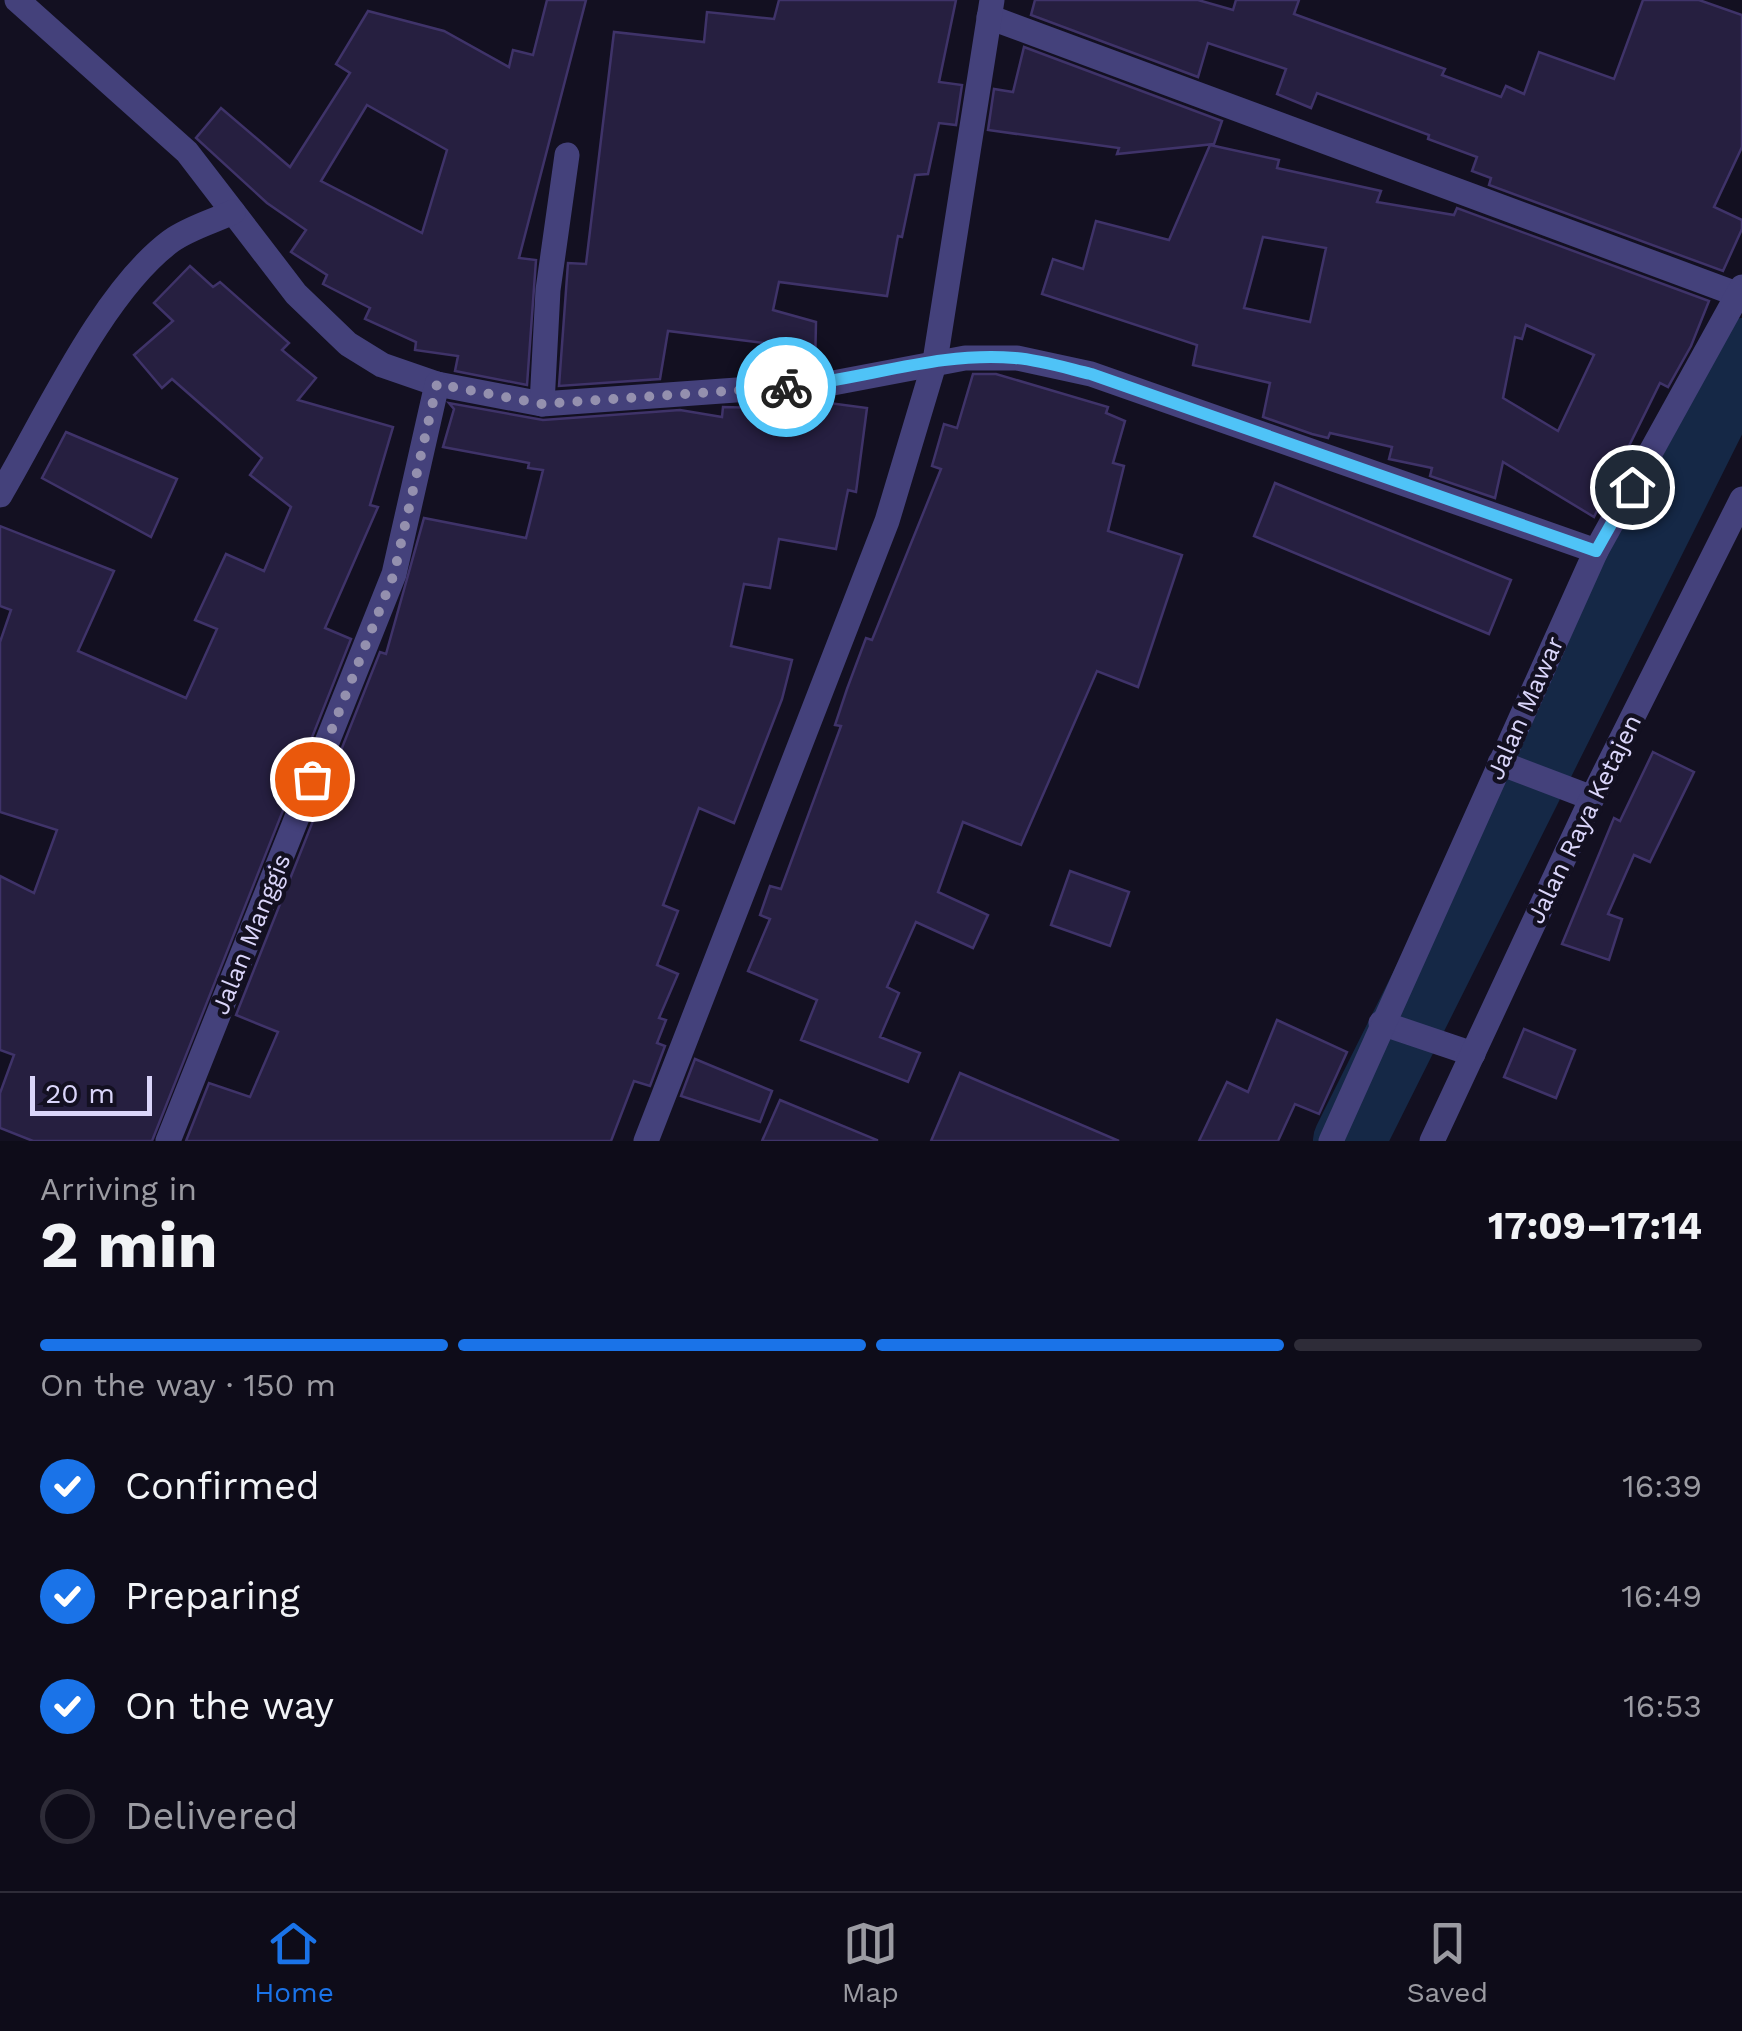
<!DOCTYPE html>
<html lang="en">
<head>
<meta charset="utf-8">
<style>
	body { margin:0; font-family:"Work Sans",sans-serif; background:#171522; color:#f1f3f6; height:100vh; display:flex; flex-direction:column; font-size:38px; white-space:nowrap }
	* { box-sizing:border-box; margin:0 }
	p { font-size:32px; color:#9b9ba2 }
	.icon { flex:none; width:55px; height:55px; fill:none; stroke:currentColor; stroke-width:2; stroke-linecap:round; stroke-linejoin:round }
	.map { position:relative; height:1141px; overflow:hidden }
	.panel { display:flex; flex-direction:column; background:#0e0c19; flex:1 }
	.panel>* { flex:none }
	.scale { position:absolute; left:30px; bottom:25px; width:122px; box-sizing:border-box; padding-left:10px; border:5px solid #dad5fa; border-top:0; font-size:28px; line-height:35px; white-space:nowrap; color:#dad5fa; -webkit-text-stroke:8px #131021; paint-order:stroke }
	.pin { position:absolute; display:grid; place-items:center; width:85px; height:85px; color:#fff; margin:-42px; border:5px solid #fff; border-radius:50%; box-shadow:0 2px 10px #0007 }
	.courier { position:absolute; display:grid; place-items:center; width:100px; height:100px; margin:-50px; border:8px solid #4fc3f7; border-radius:50%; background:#fff; color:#222; box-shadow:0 2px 12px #0007 }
	.overview em { font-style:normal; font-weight:700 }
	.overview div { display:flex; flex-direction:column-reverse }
	.overview { display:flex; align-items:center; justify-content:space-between; height:170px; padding:0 40px }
	h1 { font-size:65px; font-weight:700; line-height:75px }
	.bar { display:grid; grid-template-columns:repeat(4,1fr); gap:15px 10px; align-content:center; height:120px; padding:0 40px }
	.bar i { height:12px; border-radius:8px; background:#2e2c38 }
	.bar .current { background:#1a73e8 }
	.bar p { grid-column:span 4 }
	ol { padding:0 40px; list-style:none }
	li { display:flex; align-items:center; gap:30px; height:110px }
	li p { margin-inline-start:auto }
	li .icon { padding:10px; border-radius:50%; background:#1a73e8; color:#fff; stroke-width:4 }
	li:last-child { color:#9b9ba2 }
	li i { width:55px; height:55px; border:5px solid #2e2c38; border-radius:50% }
	.dock { display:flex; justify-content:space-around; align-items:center; height:140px; border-top:2px solid #2e2c38; background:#0e0c19; font-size:28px; color:#9b9ba2 }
	.dock a { display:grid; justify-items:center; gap:5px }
	.dock .current { color:#1a73e8 }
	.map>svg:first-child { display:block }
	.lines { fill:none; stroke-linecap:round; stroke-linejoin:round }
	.river { stroke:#152846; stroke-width:72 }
	.building { fill:#261f40; stroke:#3f3369; stroke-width:2.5; fill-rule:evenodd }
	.minor { stroke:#44417b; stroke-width:25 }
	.tertiary { stroke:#44417b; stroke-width:25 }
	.done { stroke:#9490ae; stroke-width:10; stroke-dasharray:0 18 }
	.route { stroke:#4fc3f7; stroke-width:12 }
	.labels { text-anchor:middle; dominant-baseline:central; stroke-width:9; stroke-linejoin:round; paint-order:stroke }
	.street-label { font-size:25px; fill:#dad5fa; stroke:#131021 }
</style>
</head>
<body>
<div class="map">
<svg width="1742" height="1141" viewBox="0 0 1742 1141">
	<rect width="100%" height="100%" fill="#131021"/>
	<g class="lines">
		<polyline class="river" points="1349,1141 1742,354"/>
	</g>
	<g class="building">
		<path d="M547 0H586L519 258 536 260 527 385 455 371 458 356 415 350 416 342 365 319 370 308 323 284 327 275 291 252 306 230 267 203 196 138 221 108 290 167 350 73 336 64 368 11 444 31 509 67 513 50 533 55ZM367 105 447 150 422 233 321 181Z"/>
		<polygon points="779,0 956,0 939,82 962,85 956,125 939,123 928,174 915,175 902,237 898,236 887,296 779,282 773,310 816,322 815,368 764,372 764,343 668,331 660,379 559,386 568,263 586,264 614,32 704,42 707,12 774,19"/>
		<polygon points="1035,0 1198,0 1233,10 1236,0 1299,0 1294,14 1445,69 1442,75 1501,97 1506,86 1524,94 1539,52 1614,79 1643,0 1699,0 1742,15 1742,147 1714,207 1742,220 1742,229 1723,271 1489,185 1491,178 1472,171 1477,157 1428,139 1429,135 1317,93 1311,108 1277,94 1286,69 1208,43 1198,77 1031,15"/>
		<polygon points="1024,47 1222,121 1214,144 1117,154 1119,148 988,130 994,89 1013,92"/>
		<path d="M1210 145 1279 160 1277 168 1381 191 1377 202 1454 215 1457 208 1709 301 1691 346 1668 387 1660 383 1594 517 1503 462 1495 498 1430 476 1432 468 1389 459 1392 447 1330 433 1328 438 1312 434 1263 417 1270 383 1193 365 1197 345 1042 294 1053 259 1083 269 1096 221 1169 240ZM1263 237 1326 248 1310 322 1244 308ZM1526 325 1594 355 1558 431 1503 398 1515 337 1522 339Z"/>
		<polygon points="190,266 213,287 220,282 289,343 282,350 316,378 298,400 393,427 370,505 378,507 325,628 351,639 152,1141 33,1141 0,1128 0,1093 14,1055 0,1050 0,876 34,893 57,830 0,812 0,642 11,610 0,606 0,526 114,571 78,651 186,698 217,629 195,620 226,554 264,571 291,507 250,475 262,458 172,379 162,388 134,355 173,321 154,303"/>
		<polygon points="973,374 996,374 1108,407 1106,413 1125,421 1113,463 1124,466 1108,531 1182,555 1138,687 1097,671 1021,845 963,822 938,892 988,915 973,948 916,922 887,987 899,993 880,1037 920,1053 908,1082 801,1040 817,1000 748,971 770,919 760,915 770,886 781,889 841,726 835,725 847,689 866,638 872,640 941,469 932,466 944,424 957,428"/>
		<polygon points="814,401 867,408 856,492 848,490 836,549 779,539 770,588 744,584 731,646 792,660 782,699 734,823 699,808 663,905 678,911 657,965 678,974 659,1018 666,1020 657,1043 665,1046 650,1086 634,1081 611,1141 186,1141 209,1083 250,1097 278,1032 236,1015 380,652 386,654 424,518 526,538 543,470 528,468 529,463 443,447 454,409 449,403 543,420 680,410 722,417 723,407 763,408 763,404"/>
		<polygon points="66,432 177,479 151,537 42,478"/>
		<polygon points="1275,483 1511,580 1489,634 1254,536"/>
		<polygon points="1653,752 1694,772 1650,862 1634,855 1608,914 1622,919 1609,960 1562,944 1614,818 1620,821"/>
		<polygon points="1070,871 1129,892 1110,946 1051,925"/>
		<polygon points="1277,1020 1347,1052 1319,1114 1295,1104 1278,1141 1199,1141 1227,1082 1248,1092"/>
		<polygon points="1524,1029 1575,1050 1556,1098 1504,1077"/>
		<polygon points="695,1059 772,1091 760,1122 681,1096"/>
		<polygon points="960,1073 1119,1141 931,1141"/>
		<polygon points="780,1100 877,1140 877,1141 762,1141"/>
	</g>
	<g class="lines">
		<g class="minor">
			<polyline points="17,0 187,152 296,294 348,344 382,365 437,384 542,404 833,383 965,358 1017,358 1091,374 1596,551"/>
			<polyline points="989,17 1742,296"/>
			<polyline points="542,404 548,290 567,155"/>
			<path d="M0 495C44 421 102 292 171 241 189 228 214 221 233 212"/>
			<polyline points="1500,763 1592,798"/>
			<polyline points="1381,1023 1473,1054"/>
			<polyline points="168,1141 394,574 437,384"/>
			<polyline points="646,1141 887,521 935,361 992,0"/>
			<polyline points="1331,1141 1596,551 1742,287"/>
		</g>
		<polyline class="tertiary" points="1432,1141 1592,798 1742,499"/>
	</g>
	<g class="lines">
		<polyline class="done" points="312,779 394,574 437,384 542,404 786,387"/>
		<path class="route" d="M786 387C863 380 938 351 1015 358 1040 360 1066 368 1091 374L1596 551 1632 487"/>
	</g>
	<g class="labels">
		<g class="street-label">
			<text transform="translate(1525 708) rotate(-66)">Jalan Mawar</text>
			<text transform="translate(1584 819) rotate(-64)">Jalan Raya Ketajen</text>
			<text transform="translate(251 934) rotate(-68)">Jalan Manggis</text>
		</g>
	</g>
</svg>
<div class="scale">20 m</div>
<div class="pin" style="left:312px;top:779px;background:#ea580c"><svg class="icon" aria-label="bag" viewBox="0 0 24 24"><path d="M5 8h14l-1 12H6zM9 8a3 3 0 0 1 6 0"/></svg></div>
<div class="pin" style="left:1632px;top:487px;background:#1f2937"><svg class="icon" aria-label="home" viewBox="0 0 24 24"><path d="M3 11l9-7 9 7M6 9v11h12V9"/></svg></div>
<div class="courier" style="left:786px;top:387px"><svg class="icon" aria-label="bike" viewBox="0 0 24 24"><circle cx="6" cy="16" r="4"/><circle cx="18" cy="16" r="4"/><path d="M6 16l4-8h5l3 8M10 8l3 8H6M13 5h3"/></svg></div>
</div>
<section class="panel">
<div class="overview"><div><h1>2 min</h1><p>Arriving in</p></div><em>17:09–17:14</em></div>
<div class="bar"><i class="current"></i><i class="current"></i><i class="current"></i><i></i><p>On the way · 150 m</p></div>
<ol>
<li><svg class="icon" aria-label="check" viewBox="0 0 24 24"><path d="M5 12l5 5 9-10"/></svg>Confirmed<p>16:39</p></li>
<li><svg class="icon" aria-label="check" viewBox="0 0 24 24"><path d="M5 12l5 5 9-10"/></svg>Preparing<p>16:49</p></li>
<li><svg class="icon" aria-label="check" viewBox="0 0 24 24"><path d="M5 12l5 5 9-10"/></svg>On the way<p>16:53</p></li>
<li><i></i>Delivered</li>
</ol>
</section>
<nav class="dock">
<a class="current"><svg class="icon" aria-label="home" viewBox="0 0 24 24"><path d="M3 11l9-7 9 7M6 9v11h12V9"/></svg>Home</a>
<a><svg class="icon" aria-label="map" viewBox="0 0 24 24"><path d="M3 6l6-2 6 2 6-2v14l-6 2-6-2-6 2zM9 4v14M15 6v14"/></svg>Map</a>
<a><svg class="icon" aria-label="saved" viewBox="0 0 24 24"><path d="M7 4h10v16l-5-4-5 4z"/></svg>Saved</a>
</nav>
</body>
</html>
